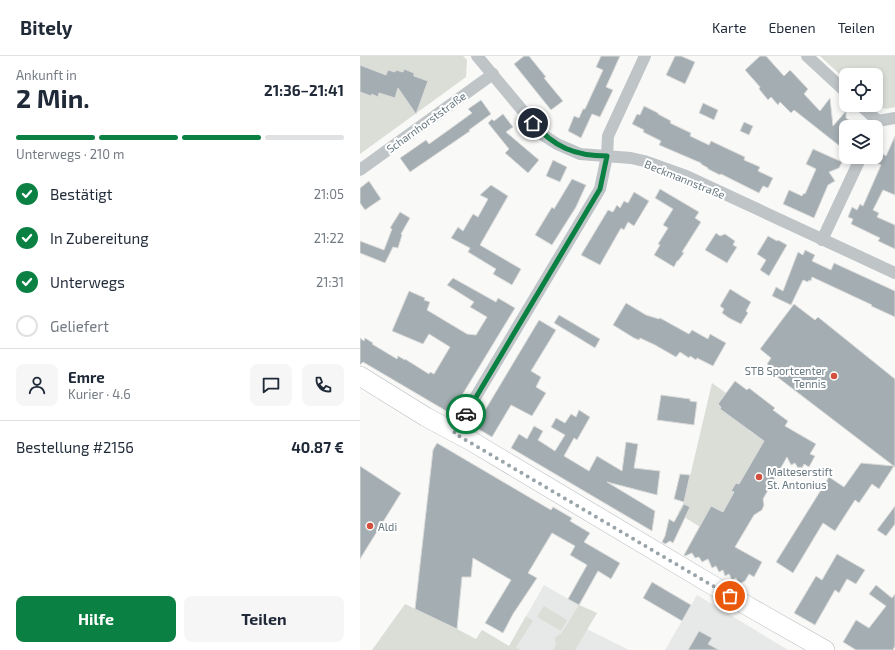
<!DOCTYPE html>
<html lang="de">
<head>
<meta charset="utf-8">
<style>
	body { margin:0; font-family:"Exo 2",sans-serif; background:#f6f6f7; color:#1f2937; height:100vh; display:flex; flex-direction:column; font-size:15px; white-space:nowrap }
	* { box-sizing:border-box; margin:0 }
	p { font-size:13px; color:#747a83 }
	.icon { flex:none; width:22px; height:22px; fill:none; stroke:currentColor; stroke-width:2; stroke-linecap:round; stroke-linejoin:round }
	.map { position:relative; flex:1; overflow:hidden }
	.side { display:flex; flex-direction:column; background:#fff; width:360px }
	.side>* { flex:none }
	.tools { position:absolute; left:479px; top:12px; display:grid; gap:8px }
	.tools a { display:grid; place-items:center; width:44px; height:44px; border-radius:8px; background:#fff; box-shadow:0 2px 6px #0003; font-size:20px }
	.pin { position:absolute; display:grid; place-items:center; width:34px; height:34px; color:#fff; margin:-17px; border:2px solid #fff; border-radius:50%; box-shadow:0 1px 4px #0007 }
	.courier { position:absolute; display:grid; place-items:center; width:40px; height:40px; margin:-20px; border:3px solid #0b8043; border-radius:50%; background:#fff; color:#222; box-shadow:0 1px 5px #0007 }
	.summary em { font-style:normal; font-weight:700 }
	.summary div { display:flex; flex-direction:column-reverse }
	.summary { display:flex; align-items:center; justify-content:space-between; height:68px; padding:0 16px }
	h1 { font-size:26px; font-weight:700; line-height:30px }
	.bar { display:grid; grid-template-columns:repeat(4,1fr); gap:6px 4px; align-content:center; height:48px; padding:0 16px }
	.bar i { height:5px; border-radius:3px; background:#e0e1e3 }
	.bar .active { background:#0b8043 }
	.bar p { grid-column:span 4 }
	.line { display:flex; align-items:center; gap:10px; padding:0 16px; border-top:1px solid #e0e1e3 }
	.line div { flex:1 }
	.round { display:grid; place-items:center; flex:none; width:42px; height:42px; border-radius:8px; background:#f6f6f7 }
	ol { padding:0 16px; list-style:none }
	li { display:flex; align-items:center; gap:12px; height:44px }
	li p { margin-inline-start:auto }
	li .icon { padding:4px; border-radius:50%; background:#0b8043; color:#fff; stroke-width:4 }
	li:last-child { color:#747a83 }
	li i { width:22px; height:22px; border:2px solid #e0e1e3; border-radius:50% }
	.action { display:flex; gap:8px; margin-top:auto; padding:8px 16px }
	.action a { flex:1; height:46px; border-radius:8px; background:#0b8043; color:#fff; font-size:16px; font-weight:700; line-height:46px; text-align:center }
	.action a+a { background:#f6f6f7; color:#1f2937 }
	header { display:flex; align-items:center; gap:24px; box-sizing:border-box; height:56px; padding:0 20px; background:#fff; border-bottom:1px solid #e0e1e3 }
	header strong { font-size:19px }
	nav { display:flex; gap:22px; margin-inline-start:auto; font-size:14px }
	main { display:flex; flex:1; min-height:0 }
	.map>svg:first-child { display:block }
	.built { fill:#e7e9e8 }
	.green { fill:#daded7 }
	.building { fill:#a4aeb2; stroke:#dbdbda }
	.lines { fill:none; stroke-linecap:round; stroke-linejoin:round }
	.primary-casing { stroke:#b3b9bc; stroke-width:20 }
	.minor { stroke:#bfc4c7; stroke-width:12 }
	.primary { stroke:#fff; stroke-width:19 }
	.done { stroke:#9aa5aa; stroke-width:4; stroke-dasharray:0 7.2 }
	.route { stroke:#0b8043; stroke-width:5 }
	.poi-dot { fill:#d3503e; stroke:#fff; stroke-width:1.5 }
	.labels { text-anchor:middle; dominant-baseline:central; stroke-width:4; stroke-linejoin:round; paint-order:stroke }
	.street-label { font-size:11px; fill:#677880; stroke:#fff }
	.poi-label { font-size:11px; fill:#677880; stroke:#fff; text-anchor:start }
</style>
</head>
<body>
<header>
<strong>Bitely</strong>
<nav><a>Karte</a><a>Ebenen</a><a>Teilen</a></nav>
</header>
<main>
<section class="side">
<div class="summary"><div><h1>2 Min.</h1><p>Ankunft in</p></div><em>21:36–21:41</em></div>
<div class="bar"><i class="active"></i><i class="active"></i><i class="active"></i><i></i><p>Unterwegs · 210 m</p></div>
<ol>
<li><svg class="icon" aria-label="check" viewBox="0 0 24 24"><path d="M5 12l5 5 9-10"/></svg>Bestätigt<p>21:05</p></li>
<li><svg class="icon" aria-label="check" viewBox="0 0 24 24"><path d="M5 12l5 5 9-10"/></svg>In Zubereitung<p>21:22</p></li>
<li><svg class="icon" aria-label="check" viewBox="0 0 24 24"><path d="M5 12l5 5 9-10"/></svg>Unterwegs<p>21:31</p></li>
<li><i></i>Geliefert</li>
</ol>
<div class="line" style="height:72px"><a class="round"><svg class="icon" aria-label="person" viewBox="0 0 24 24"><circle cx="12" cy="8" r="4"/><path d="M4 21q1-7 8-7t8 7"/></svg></a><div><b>Emre</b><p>Kurier · 4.6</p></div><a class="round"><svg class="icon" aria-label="chat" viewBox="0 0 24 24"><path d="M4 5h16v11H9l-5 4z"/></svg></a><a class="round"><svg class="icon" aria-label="phone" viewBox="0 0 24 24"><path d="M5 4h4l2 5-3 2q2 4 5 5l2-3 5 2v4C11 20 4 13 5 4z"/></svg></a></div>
<div class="line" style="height:52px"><div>Bestellung #2156</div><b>40.87 €</b></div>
<div class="action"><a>Hilfe</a><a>Teilen</a></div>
</section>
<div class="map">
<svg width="535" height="594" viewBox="0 0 535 594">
	<rect width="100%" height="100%" fill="#f9f9f8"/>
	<g class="built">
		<polygon points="184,529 219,549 237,557 227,573 269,594 110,594 122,574 149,590"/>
		<polygon points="337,539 382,566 428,594 305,594"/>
	</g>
	<g class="green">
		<polygon points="0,0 103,0 107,4 106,21 0,98"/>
		<polygon points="460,0 535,0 535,51 526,53 514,49 516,49 516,19 486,19 486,24"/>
		<polygon points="352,327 366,337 358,348 361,351 360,353 365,357 367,355 375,364 381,368 383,366 391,372 389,375 395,379 397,376 406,383 379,428 376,427 371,435 374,436 363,456 358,453 340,471 318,457 324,446"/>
		<polygon points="45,548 97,573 116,583 122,574 149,590 166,560 173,565 156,591 161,594 12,594"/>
		<polygon points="219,549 237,557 215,594 193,594 196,589 195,581 201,578"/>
		<polygon points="184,550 207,564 201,575 177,561"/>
	</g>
	<g class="building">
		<polygon points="164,0 169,0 186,21 184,22 203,45 191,54 154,8"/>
		<polygon points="241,0 260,0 246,31 253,34 240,61 232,58 221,82 208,75 214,60 219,62 223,53 225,53 243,14 236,11"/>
		<polygon points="315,0 321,0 335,6 325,28 306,19"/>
		<polygon points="400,0 406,0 424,20 430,14 448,33 444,38 460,55 470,42 473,70 486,55 486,62 490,65 486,70 486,95 434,54 431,57 420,46 418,49 411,41 408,44 399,33 400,31 385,14"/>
		<polygon points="0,9 26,19 28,14 35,16 36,14 43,16 44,13 54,17 54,20 68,25 56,58 38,32 35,42 19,37 18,41 12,38 11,40 0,36"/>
		<polygon points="121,44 131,58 109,74 110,75 50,116 40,102 66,84 69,88 90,73 112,57 108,53"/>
		<polygon points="343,47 358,54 354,64 339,57"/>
		<polygon points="284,50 298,57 298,58 311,65 310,67 331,77 330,80 349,89 351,85 385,101 384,104 400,111 398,115 413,122 408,132 403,130 399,137 361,118 360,119 348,113 348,112 341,108 341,107 299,89 301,85 283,76 284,74 272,68 277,58 280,59"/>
		<polygon points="143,58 153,71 146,76 179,104 168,117 145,97 149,93 128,67 132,63 134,65"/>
		<polygon points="384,66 393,70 389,79 380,75"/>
		<polygon points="535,80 535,139 523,134 513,154 519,157 517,161 535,169 535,193 518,185 520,182 491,168 493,163 488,161 492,151 497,154 500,148 503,150 521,109 518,108 523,98 526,100"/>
		<polygon points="453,93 482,106 479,112 469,116 475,125 468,129 454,162 423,148 429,134 442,140 444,137 445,138 456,113 446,108"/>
		<polygon points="193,104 207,111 200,126 186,120"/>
		<polygon points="212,123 226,129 216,151 192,189 175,179 192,151 194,153"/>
		<polygon points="9,125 21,143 5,154 0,147 0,132"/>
		<polygon points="131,129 148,140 120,189 161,213 152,229 133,218 136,213 108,196 110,192 91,182 98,171 103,175 113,158 118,161 128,143 120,139"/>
		<polygon points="300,133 339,156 335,162 341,166 322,196 324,197 318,205 317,205 314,211 294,199 300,189 298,188 308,172 303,169 313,153 295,142"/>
		<polygon points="274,136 289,145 274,170 268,166 264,174 261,172 240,209 221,199 248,154 253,156 257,149 260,152 264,145 268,147"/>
		<polygon points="40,156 50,162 41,178 42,179 38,192 33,191 25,207 0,197 0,185 24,194 32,173 30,172"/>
		<polygon points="356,177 360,180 365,178 375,185 373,189 377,191 367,207 345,194"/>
		<polygon points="408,180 417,185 418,184 427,189 409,220 400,214 406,204 397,198"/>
		<polygon points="445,194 455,199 452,205 471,214 474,207 535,235 535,261 511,250 512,249 452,221 451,225 449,224 448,226 443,224 431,249 412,240 416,231 423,235 438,196 443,199"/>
		<polygon points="93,222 136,246 138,242 155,252 93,354 88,356 3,306 0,309 0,282 4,285 5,282 13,287 12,288 37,303 38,300 45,304 45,303 69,318 70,316 74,318 90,291 69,278 63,288 32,275 49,235 65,242 64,244 70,246 67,254 107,278 116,279 127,261 110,251 114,246 87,229"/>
		<polygon points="370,233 391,246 386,255 388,257 381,268 369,262 362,257 364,253 360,250"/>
		<polygon points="266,247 286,259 299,263 300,262 329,278 332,274 348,283 350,278 366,287 353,310 337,302 336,304 330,300 329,302 320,296 316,301 295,289 280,282 279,284 274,282 253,269"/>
		<polygon points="434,248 455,264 458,261 535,323 535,411 412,317 415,314 407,308 411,302 400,293"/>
		<polygon points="199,259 240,283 235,292 194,267"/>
		<polygon points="179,264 196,274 171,315 181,321 176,331 186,337 172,360 151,349 132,381 115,371"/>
		<polygon points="375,325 387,334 389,332 415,352 413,354 428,365 425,370 456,388 450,398 455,400 449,411 444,408 442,412 440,411 438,412 435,407 431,409 427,401 403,443 404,449 402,454 394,459 375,491 402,506 394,521 389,518 385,525 379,528 376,522 372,524 369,518 365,520 363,514 359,516 356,510 352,512 348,503 342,506 339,501 335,502 332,497 325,500 324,499 351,450 363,456 374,436 371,435 376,427 379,428 404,385 360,353 361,351 358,348"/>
		<polygon points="301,339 330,343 330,345 337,346 334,369 297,364"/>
		<polygon points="219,354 230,361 217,384 214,382 204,400 229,415 237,400 262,415 266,386 278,388 274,412 300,415 297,439 247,426 295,455 292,475 151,392 159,378 167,383 174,370 183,375 178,384 195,395 205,379 191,371 196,362 205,367 211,358 216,361"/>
		<polygon points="77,387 191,454 193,451 212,462 210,465 230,477 224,486 260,507 251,523 238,515 219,549 208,543 227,509 210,499 215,490 192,477 168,517 177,522 153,558 143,577 125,567 151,524 113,502 111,521 102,521 97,573 55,553 73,394"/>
		<polygon points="501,407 534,410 519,433 512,428 499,447 495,444 475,475 463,467 433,517 416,506 469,421 484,431"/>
		<polygon points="0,410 41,437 0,503"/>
		<polygon points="320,418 330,419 324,446 314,443"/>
		<polygon points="324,448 330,451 313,487 310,485 305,488 302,486 305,480 309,463 314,466"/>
		<polygon points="535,450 535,468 526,480 517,474"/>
		<polygon points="477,498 505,514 496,528 487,523 479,537 475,534 455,569 434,557 456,520 462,524"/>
		<polygon points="292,526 331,549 322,565 283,542"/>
		<polygon points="516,529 532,542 535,538 535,590 533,594 496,594 483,586 496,564 509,572 526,550 509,538"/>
		<polygon points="339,575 352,582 348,588 359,594 328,594"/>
	</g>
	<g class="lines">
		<defs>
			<polyline id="primary" points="0,320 66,361 111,385 384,548 465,594"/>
		</defs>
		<use href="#primary" class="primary-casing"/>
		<g class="minor">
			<polyline points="117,0 183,79 197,88 220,98 271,102 284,105 326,120 535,217"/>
			<polyline points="447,0 486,36"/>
			<polyline points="500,49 518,65 535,62"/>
			<polyline points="0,114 133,18"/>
			<polyline points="462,184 501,101"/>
			<polyline points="94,377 240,133 247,100 248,80 285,0"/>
		</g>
		<use href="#primary" class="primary"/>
	</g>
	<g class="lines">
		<polyline class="done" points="106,358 94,377 370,540"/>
		<path class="route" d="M106 358 240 133 247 100C215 100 194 91 173 67"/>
	</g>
	<g class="poi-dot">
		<circle cx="474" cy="320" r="4"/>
		<circle cx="399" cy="421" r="4"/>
		<circle cx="10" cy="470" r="4"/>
	</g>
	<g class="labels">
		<g class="street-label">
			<text transform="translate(66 66) rotate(-36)">Scharnhorststraße</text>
			<text transform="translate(325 123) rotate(22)">Beckmannstraße</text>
		</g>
		<g class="poi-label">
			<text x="466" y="314" text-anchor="end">STB Sportcenter<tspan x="466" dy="13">Tennis</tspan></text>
			<text x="407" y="415">Malteserstift<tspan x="407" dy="13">St. Antonius</tspan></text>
			<text x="18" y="470">Aldi</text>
		</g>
	</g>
</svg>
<div class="tools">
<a><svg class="icon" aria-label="locate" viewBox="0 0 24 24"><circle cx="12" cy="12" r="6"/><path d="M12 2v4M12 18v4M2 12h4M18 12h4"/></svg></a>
<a><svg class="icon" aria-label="layers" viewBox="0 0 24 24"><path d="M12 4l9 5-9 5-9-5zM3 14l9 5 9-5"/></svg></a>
</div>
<div class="pin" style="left:370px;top:540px;background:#ea580c"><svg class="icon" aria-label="bag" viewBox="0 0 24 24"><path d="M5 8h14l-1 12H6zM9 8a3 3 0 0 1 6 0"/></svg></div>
<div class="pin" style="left:173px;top:67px;background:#1f2937"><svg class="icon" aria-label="home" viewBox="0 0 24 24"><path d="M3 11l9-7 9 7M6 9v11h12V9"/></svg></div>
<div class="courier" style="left:106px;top:358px"><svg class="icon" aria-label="car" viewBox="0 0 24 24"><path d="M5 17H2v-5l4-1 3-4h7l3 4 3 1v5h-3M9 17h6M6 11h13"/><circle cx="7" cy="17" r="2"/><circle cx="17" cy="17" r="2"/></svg></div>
</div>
</main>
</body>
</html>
